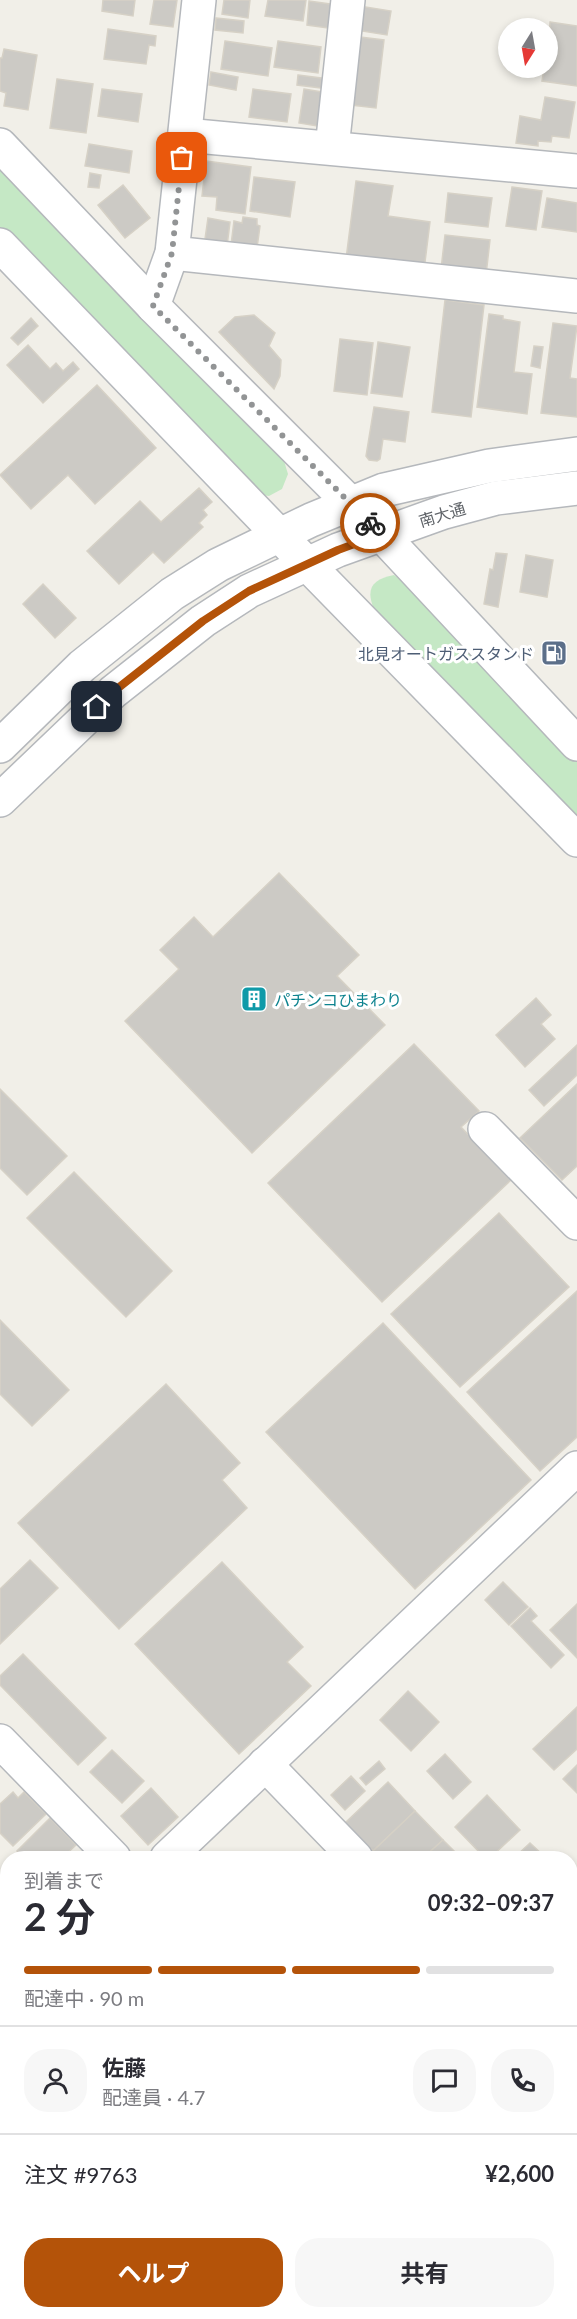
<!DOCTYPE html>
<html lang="ja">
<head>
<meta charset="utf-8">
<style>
	body { margin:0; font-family:Lato,"Noto Sans JP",sans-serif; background:#f7f7f7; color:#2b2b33; height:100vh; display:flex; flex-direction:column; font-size:22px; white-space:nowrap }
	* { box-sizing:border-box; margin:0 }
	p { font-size:20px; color:#7c7c81 }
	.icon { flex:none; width:33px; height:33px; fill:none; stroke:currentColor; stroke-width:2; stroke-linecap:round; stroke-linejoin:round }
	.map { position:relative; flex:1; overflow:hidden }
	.panel { position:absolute; left:0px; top:1851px; width:578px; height:468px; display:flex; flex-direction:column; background:#fff; border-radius:24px 24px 0 0; box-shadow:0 3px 9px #0003 }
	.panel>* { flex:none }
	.needle { width:39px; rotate:191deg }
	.controls { position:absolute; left:498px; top:18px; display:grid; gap:12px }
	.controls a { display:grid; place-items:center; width:60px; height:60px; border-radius:50%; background:#fff; box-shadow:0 3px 9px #0003; font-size:30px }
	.pin { position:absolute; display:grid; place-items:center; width:51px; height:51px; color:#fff; margin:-26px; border-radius:12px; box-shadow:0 3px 9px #0006 }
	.courier { position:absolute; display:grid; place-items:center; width:60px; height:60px; margin:-30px; border:4px solid #b45309; border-radius:50%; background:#fff; color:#222; box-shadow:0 2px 8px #0007 }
	.headline em { font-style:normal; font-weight:700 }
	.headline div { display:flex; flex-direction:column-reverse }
	.headline { display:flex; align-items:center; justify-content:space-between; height:102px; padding:0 24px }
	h1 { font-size:39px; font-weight:700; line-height:45px }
	.bar { display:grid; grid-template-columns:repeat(4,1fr); gap:9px 6px; align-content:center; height:72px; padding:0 24px }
	.bar i { height:8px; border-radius:4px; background:#e1e1e2 }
	.bar .active { background:#b45309 }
	.bar p { grid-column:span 4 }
	.line { display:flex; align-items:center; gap:15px; padding:0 24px; border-top:2px solid #e1e1e2 }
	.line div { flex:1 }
	.round { display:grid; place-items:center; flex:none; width:63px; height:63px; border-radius:24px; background:#f7f7f7 }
	.cta { display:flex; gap:12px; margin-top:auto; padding:12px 24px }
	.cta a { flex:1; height:69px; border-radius:24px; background:#b45309; color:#fff; font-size:24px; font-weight:700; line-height:69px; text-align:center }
	.cta a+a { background:#f7f7f7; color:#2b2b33 }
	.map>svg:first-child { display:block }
	.green { fill:#c5e8c5 }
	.building { fill:#cccac5; stroke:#d6d1c6; stroke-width:1.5 }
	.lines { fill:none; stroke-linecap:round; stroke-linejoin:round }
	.minor-casing { stroke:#b5b8bc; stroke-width:36 }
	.minor { stroke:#fff; stroke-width:33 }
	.done { stroke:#929495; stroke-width:6; stroke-dasharray:0 10.8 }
	.route { stroke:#b45309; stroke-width:8 }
	.labels { text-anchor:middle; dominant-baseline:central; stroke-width:6; stroke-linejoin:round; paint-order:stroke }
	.street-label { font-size:16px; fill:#5f6368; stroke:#fff }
	.service-label { font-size:16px; fill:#4e5e75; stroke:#fff; text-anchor:end }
	.culture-label { font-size:16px; fill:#0d838f; stroke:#fff; text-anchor:start }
</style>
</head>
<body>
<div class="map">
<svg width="577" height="2319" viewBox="0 0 577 2319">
	<rect width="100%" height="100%" fill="#f1efe8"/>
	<g class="green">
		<polygon points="0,159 284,461 288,474 282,489 269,496 255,494 0,233"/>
		<path d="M394 575 410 587 577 760V822L374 609C365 588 373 579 394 575Z"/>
		<polygon points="0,2281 7,2289 8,2312 30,2312 37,2319 0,2319"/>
	</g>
	<g class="building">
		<polygon points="103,0 135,0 133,16 102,11"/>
		<polygon points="154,0 177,0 173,27 150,24"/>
		<polygon points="224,0 250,0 248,18 222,14"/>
		<polygon points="268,0 306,0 303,21 265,16"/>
		<polygon points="309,1 337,5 335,29 307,25"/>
		<polygon points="353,5 391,11 387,35 349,29"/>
		<polygon points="216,18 244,21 243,33 215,30"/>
		<polygon points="550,22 577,26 577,86 542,81 544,68 548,68"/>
		<polygon points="108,29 156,36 155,46 149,45 146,64 104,59"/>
		<polygon points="360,37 384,40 376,108 351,105"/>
		<polygon points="225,41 272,48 268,76 221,69"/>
		<polygon points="278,41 321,47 318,73 274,67"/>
		<polygon points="4,49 37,55 28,110 4,106 6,93 0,91 0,58 2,58"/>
		<polygon points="211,72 238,77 236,90 209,85"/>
		<polygon points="298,75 329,79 328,89 297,85"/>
		<polygon points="57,79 93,84 86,133 50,128"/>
		<polygon points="102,89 142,94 138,122 98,116"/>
		<polygon points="253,89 291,94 287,122 249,117"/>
		<polygon points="304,89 329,93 323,127 299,123"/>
		<polygon points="545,97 575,102 569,138 552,136 551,142 538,141 538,146 516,143 520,116 541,120"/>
		<polygon points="89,144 132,151 129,173 85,166"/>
		<polygon points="206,161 251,167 245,214 216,210 217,197 202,196"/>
		<polygon points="90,173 101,175 99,188 88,187"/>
		<polygon points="254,177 295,182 290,217 250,211"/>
		<polygon points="356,181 393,186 388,216 430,222 424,270 346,259"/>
		<polygon points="123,185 150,218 125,238 98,205"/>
		<polygon points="512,187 542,191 536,230 506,226"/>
		<polygon points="448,193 492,198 488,227 445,222"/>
		<polygon points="547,198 577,203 577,232 542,227"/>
		<polygon points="243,217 257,219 257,225 260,226 257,248 231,245 234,221 242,223"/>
		<polygon points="208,218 230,222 227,246 204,246"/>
		<polygon points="445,235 490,240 486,275 441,269"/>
		<polygon points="445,300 484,305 471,417 432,412"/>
		<polygon points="489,314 503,316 503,319 520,322 514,372 532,374 527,414 477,407"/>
		<polygon points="254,315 275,333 269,346 281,360 280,376 274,389 219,332 235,317"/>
		<polygon points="31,318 38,326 18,345 11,338"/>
		<polygon points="553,323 577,326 570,378 577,379 577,417 541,413"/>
		<polygon points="340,339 373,343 367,395 334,391"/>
		<polygon points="378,342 410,347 402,397 371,393"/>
		<polygon points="28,345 50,369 56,363 63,371 73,362 79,369 43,403 7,365"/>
		<polygon points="534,346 543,347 540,368 531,366"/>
		<polygon points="97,385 156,448 95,504 68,475 31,509 0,475"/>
		<polygon points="374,407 409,412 405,442 383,439 380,459 377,461 369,460 366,456"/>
		<polygon points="199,488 212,502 203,510 207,515 199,523 203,527 164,563 153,552 119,584 87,551 140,501 161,522"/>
		<polygon points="496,553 507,554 498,607 484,604 490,569 493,570"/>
		<polygon points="526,555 553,560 547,597 520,592"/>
		<polygon points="43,584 76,618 55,638 23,604"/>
		<polygon points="279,873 359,955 337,976 385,1025 252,1153 125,1021 179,969 160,950 194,917 213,937"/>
		<polygon points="536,998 551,1015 541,1024 555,1039 525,1067 496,1035"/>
		<polygon points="414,1044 479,1111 461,1127 511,1180 382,1302 268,1183"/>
		<polygon points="577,1045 577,1075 544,1106 529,1090"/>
		<polygon points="577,1084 577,1166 562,1180 520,1138"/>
		<polygon points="0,1089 67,1156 27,1195 0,1168"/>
		<polygon points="74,1172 172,1271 126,1317 27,1218"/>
		<polygon points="499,1213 569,1287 460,1387 391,1314"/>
		<polygon points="577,1291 577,1437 540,1471 467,1392"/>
		<polygon points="0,1320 69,1390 32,1426 0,1394"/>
		<polygon points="383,1323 531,1480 415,1589 266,1432"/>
		<polygon points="166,1384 240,1463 222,1480 247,1508 119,1629 18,1523"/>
		<polygon points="30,1560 58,1588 0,1644 0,1589"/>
		<polygon points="222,1562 303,1647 287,1662 311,1686 239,1754 135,1644"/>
		<polygon points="503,1582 528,1607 509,1625 485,1600"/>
		<polygon points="577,1604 577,1658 550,1630"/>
		<polygon points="530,1608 537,1616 531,1621 564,1655 551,1668 511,1626"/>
		<polygon points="23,1654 106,1738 78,1765 0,1685 0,1676"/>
		<polygon points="408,1691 439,1722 411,1751 380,1720"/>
		<polygon points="577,1707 577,1749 554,1770 533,1749"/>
		<polygon points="112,1750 144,1781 122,1803 90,1772"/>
		<polygon points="445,1754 471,1782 453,1799 427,1771"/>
		<polygon points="379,1761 385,1769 366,1785 360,1778"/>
		<polygon points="577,1765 577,1793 563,1779"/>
		<polygon points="351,1776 365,1791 345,1810 331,1795"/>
		<polygon points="388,1782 415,1811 373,1851 345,1823"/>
		<polygon points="151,1788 178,1817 148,1845 121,1816"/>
		<polygon points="13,1792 18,1798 24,1792 46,1814 13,1846 0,1833 0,1804"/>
		<polygon points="487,1795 520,1830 490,1858 485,1858 455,1827"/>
		<polygon points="415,1811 443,1840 423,1858 379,1858 373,1851"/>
		<polygon points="50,1818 76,1845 62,1858 25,1858 17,1851"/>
		<polygon points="443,1840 461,1858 423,1858"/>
		<polygon points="530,1843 546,1858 514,1858"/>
		<polygon points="0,1888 8,1895 8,1916 0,1924"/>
		<polygon points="8,1946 8,1973 0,1965 0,1953"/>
		<polygon points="570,1981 577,1989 577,2008 570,2001"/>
		<polygon points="2,2083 8,2088 8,2124 0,2117 0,2085"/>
		<polygon points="570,2146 577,2153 577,2182 570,2188"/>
		<polygon points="7,2161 8,2200 5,2203 0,2198 0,2168"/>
		<polygon points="570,2245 577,2253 577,2319 516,2319 509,2312 570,2312"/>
		<polygon points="91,2312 115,2312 107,2319 98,2319"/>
		<polygon points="414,2312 440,2312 432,2319 421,2319"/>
	</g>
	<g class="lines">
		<defs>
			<g id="minor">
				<polyline points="185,135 577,171"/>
				<polyline points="0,145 153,306 381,534 577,744"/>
				<polyline points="332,148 348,0"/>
				<polyline points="0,245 307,564 577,840"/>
				<polyline points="172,253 577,296"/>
				<polyline points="153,306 172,253 199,0"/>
				<polyline points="0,746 82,666 172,594 218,565 311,520 384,490 489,466 577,454"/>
				<polyline points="0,800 113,692 203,621 249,591 338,550 444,512 496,498 577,488"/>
				<polyline points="485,1129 577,1223"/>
				<polyline points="0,1741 114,1858"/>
				<polyline points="265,1764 356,1858"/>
				<polyline points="167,1858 577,1468"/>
				<polyline points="570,1903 577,1896"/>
				<polyline points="0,2021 8,2014"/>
				<polyline points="0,2049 8,2057"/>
				<polyline points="570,2083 577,2091"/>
				<polyline points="0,2249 8,2257"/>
				<polyline points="59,2312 66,2319"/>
				<polyline points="137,2319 145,2312"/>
			</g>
		</defs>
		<use href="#minor" class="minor-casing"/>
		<use href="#minor" class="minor"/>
	</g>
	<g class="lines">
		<polyline class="done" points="182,158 172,253 153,306 370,523"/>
		<polyline class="route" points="97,707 113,692 203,621 249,591 338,550 381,534 370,523"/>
	</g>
	<defs>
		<symbol id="fuel-square" viewBox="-11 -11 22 22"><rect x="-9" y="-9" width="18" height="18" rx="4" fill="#5c6f8a" stroke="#fff"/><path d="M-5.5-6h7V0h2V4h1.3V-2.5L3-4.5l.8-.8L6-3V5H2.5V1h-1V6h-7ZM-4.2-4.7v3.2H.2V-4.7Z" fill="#fff"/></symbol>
		<symbol id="building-square" viewBox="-11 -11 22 22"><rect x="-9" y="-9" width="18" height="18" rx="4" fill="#0f9aa8" stroke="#fff"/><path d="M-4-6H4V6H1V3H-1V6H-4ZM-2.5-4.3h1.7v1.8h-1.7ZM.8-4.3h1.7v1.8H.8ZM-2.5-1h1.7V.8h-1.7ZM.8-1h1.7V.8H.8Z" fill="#fff"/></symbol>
	</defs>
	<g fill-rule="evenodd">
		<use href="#fuel-square" x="539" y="638" width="30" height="30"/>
		<use href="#building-square" x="239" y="984" width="30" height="30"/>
	</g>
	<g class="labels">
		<g class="street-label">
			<text transform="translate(442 514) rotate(-17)">南大通</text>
		</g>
		<g class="service-label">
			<text x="534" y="653">北見オートガススタンド</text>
		</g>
		<g class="culture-label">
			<text x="274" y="999">パチンコひまわり</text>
		</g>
	</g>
</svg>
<div class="controls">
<a><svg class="needle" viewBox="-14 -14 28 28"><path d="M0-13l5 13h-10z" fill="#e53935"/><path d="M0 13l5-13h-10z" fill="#7c7c81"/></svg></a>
</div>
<div class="pin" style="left:182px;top:158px;background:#ea580c"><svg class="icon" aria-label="bag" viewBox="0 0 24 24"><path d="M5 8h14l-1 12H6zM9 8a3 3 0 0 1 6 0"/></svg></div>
<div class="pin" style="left:97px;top:707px;background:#1f2937"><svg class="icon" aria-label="home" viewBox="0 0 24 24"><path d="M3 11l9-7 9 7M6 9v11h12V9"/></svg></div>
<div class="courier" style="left:370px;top:523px"><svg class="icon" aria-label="bike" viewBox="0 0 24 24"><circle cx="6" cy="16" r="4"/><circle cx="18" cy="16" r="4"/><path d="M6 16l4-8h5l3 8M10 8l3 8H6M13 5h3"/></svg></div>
<section class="panel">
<div class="headline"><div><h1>2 分</h1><p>到着まで</p></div><em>09:32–09:37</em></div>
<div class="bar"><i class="active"></i><i class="active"></i><i class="active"></i><i></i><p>配達中 · 90 m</p></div>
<div class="line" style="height:108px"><a class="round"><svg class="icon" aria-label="person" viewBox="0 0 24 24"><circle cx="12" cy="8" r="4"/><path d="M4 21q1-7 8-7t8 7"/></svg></a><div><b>佐藤</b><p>配達員 · 4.7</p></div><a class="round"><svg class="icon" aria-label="chat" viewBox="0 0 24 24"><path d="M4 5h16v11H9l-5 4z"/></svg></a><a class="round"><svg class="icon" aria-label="phone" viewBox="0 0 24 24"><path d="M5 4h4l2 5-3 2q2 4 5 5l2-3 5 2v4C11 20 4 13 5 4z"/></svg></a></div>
<div class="line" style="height:78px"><div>注文 #9763</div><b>¥2,600</b></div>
<div class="cta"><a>ヘルプ</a><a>共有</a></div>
</section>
</div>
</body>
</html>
